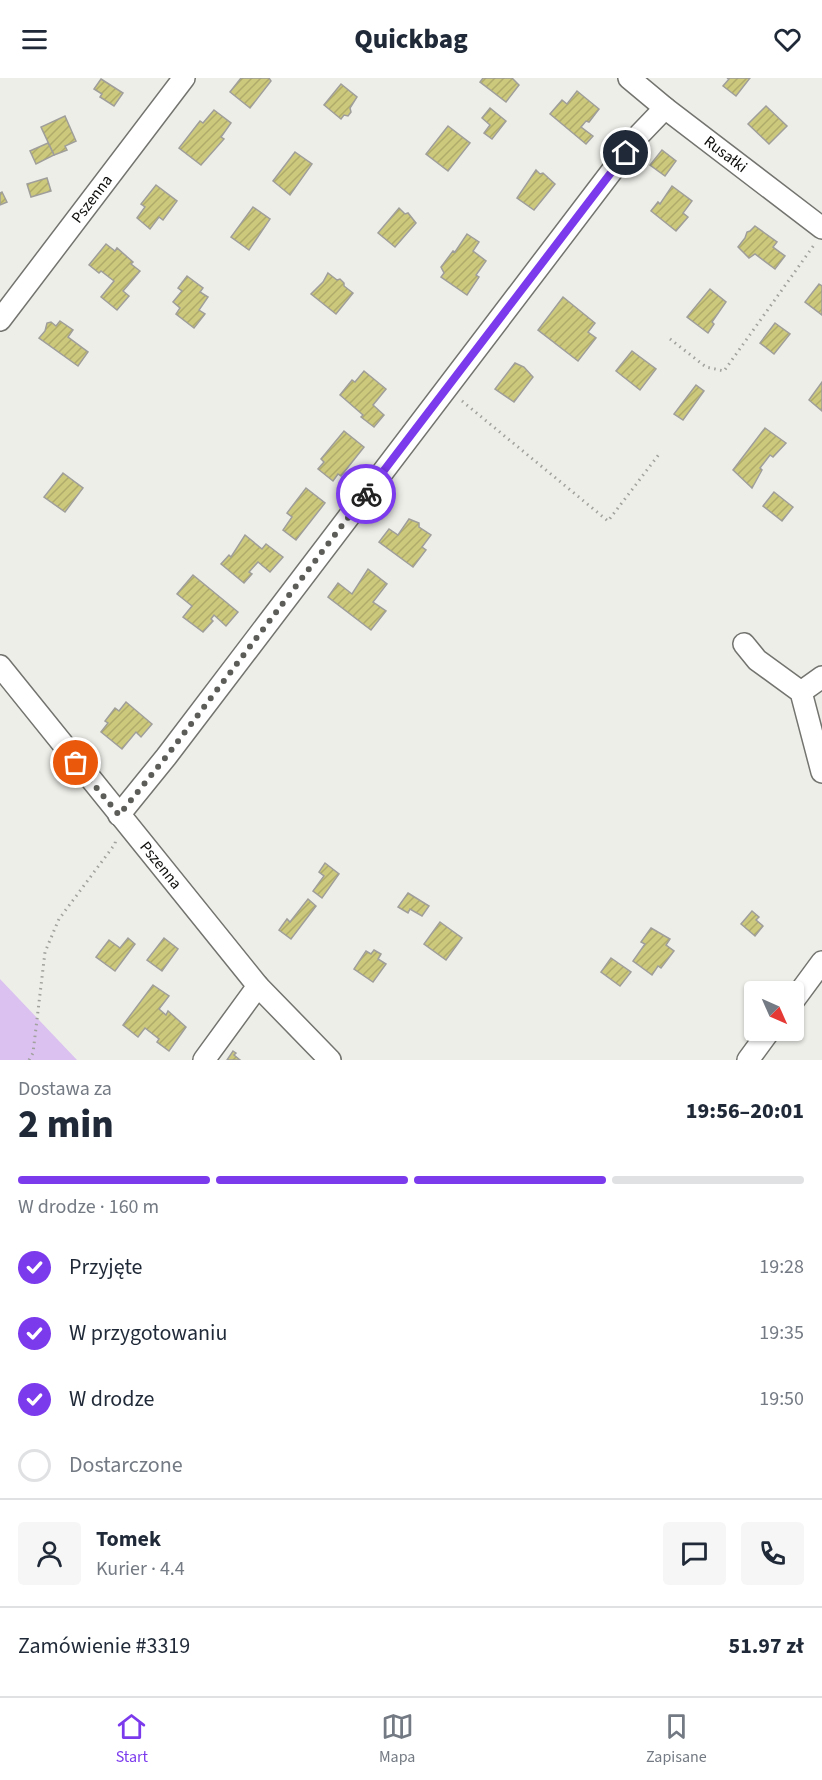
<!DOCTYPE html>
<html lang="pl">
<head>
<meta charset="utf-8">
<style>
	body { margin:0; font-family:"Source Sans 3",sans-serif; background:#f6f6f7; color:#1f2937; height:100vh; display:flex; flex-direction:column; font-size:22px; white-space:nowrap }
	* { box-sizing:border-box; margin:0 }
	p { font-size:20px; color:#747a83 }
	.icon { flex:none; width:33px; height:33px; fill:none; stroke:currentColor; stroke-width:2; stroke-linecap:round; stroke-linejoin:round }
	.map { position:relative; height:982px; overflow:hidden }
	.panel { display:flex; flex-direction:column; background:#fff; flex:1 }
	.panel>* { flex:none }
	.needle { width:39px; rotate:135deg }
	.controls { position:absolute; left:744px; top:903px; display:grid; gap:12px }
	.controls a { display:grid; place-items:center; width:60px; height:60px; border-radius:6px; background:#fff; box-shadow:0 2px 4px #0004; font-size:30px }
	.pin { position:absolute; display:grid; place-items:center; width:51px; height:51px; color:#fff; margin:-26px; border:3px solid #fff; border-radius:50%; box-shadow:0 2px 6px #0007 }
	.courier { position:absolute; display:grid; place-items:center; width:60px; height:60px; margin:-30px; border:4px solid #7c3aed; border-radius:50%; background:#fff; color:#222; box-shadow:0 2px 8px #0007 }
	.headline em { font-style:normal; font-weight:800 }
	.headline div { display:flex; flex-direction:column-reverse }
	.headline { display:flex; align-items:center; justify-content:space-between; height:102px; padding:0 18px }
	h1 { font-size:39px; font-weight:800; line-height:45px }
	.bar { display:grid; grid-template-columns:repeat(4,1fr); gap:9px 6px; align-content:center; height:72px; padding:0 18px }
	.bar i { height:8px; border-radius:4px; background:#e0e1e3 }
	.bar .selected { background:#7c3aed }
	.bar p { grid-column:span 4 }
	.line { display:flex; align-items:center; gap:15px; padding:0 18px; border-top:2px solid #e0e1e3 }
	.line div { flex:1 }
	.round { display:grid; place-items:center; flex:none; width:63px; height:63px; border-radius:6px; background:#f6f6f7 }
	ol { padding:0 18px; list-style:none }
	li { display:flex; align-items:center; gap:18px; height:66px }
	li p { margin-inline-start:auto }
	li .icon { padding:6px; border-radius:50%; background:#7c3aed; color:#fff; stroke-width:4 }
	li:last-child { color:#747a83 }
	li i { width:33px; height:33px; border:3px solid #e0e1e3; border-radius:50% }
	header { display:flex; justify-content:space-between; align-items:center; height:78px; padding:0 18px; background:#fff; font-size:27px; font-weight:800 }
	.dock { display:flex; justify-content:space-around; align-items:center; height:84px; border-top:2px solid #e0e1e3; background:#fff; font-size:16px; color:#747a83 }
	.dock a { display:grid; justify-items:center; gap:3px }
	.dock .selected { color:#7c3aed }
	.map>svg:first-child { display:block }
	.green { fill:#dac1ef }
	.building { fill:url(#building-hatch); stroke:#9f9e9a; stroke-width:1.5 }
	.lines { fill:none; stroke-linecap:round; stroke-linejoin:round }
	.minor-casing { stroke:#73736f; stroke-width:24 }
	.path { stroke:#a1a19d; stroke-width:3; stroke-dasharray:1.5 4.5; stroke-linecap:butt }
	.minor { stroke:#fff; stroke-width:21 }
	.done { stroke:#5c5c59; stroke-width:6; stroke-dasharray:0 10.8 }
	.route { stroke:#7c3aed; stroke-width:8 }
	.labels { text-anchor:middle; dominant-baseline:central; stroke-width:6; stroke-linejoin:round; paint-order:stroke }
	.street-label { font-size:16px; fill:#0d0d0b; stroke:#fffffe }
</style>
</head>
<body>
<header><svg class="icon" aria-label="menu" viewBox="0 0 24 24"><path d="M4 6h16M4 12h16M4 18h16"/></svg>Quickbag<svg class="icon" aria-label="heart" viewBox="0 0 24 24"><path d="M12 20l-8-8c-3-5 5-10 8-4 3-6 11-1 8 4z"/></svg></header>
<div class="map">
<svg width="822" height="982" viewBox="0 0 822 982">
	<defs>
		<pattern id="building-hatch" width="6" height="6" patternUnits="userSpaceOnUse" patternTransform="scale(1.5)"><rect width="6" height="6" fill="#cdc97c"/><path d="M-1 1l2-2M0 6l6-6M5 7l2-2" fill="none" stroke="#afab6a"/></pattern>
	</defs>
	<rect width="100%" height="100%" fill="#eeeee9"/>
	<polygon class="green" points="0,901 77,982 0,982"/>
	<g class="building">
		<polygon points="241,0 269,0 271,3 250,30 230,14"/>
		<polygon points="483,0 512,0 519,7 506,24 480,4"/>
		<polygon points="727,0 750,0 736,18 723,8 729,1"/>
		<polygon points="101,1 123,15 114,28 100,19 102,16 94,11"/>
		<polygon points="341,6 357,19 350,30 351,34 348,38 344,37 341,41 324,27"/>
		<polygon points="577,13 599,31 589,44 586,43 581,49 593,58 586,66 550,36 562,22 567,26"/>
		<polygon points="766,28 787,48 769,66 748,46"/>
		<polygon points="490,30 506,43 492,61 484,55 490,47 482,40"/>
		<polygon points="214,32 231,45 221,59 224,61 201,87 179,70 200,43 203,45"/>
		<polygon points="65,38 76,63 65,68 67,72 54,77 41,49"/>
		<polygon points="448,48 470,65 448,93 426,76"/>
		<polygon points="48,65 54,77 36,86 30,73"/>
		<polygon points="662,72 676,83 665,98 650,87"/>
		<polygon points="295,74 312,86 290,117 273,103"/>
		<polygon points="536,92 540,96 543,95 555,106 534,132 517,120"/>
		<polygon points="47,100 51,113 31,119 27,106"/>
		<polygon points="156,107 177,123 163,142 159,139 150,151 137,140 145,129 141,126"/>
		<polygon points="672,108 692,123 683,135 688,139 676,153 651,133 658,124 660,126"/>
		<polygon points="2,114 7,124 0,127 0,115"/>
		<polygon points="253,129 270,141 249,172 231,159"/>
		<polygon points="399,130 405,136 408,135 416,145 395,169 378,155"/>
		<polygon points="755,148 777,164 773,169 785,178 775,191 755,176 749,180 738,169 745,160 747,154 750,153"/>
		<polygon points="467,156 479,164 473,173 486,183 476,197 479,199 467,217 441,199 444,195 441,189 453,173 455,174"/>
		<polygon points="106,166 115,173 117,170 133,184 131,186 140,193 123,213 129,218 117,232 101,219 114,203 101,193 99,195 89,187"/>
		<polygon points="328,195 337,202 340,201 344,205 344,208 353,215 336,236 311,216 323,204"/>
		<polygon points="187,198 203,210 200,214 208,219 199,232 205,236 194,250 176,236 180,230 173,224 182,213 178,210"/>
		<polygon points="819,206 822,208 822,237 805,224"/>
		<polygon points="710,211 726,224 712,244 714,246 708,255 687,239"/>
		<polygon points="563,219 595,245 588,254 596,260 578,283 538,252"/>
		<polygon points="60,243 73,252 68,259 88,274 78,288 39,260 45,253 47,245 51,244 56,248"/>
		<polygon points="775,245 790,256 774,276 760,265"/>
		<polygon points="632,273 656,291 640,312 616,293"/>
		<polygon points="515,285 524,289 533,299 514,324 495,311"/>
		<polygon points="364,293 386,311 373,327 384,337 374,349 361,339 363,337 340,317 352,302 355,304"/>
		<polygon points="822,304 822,333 809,322"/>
		<polygon points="696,307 704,313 683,342 674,336"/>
		<polygon points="765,350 786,365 773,379 770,377 760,390 762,392 752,410 733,392"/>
		<polygon points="344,353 364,369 341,398 338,396 333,403 318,391 324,384 321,381"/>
		<polygon points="63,395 83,410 65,434 44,419"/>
		<polygon points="306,410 325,425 296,462 283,452 292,439 287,435"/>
		<polygon points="774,414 793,429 782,443 763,428"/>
		<polygon points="409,441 419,445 419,449 431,457 422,469 426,472 413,489 379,464 389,451 398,457"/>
		<polygon points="245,457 262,471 266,466 283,479 270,494 258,484 249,494 252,496 244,505 221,486 229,477 231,479"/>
		<polygon points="368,491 387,506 373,524 386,533 371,552 328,519 338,505 352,516"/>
		<polygon points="193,497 238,534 226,548 214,537 211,541 213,543 203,554 183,539 192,528 177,516"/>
		<polygon points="126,624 152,646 141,659 136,654 122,671 101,654 108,645 105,643 115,630 119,633"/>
		<polygon points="325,785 339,796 322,820 313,813 324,798 319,794"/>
		<polygon points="408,815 429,828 422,838 410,831 408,835 398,829"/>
		<polygon points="308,821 316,828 291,861 279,852 287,841 290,844"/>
		<polygon points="752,833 759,839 756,842 763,848 755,858 741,846"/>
		<polygon points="440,844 462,860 446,882 424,866"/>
		<polygon points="651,850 670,861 666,867 674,873 661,890 658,888 652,897 633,883 645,866 641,864"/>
		<polygon points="128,860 135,866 115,893 96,879 109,862 120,870"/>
		<polygon points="164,860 178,871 162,893 147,882"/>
		<polygon points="374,872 381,876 378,881 386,886 373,904 354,891 366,873 371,876"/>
		<polygon points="611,880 631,894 620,908 601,894"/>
		<polygon points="153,907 169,918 159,931 166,937 168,933 186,949 169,973 157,964 159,961 145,950 138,959 123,947"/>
		<polygon points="233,973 236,975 234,977 240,982 227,982"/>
	</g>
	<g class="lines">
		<defs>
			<g id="minor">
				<path id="s1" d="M629 0 665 30 822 150"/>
				<path id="s2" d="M0 242 184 0"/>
				<polyline points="744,566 757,582 801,614 822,694"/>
				<path id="s3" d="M0 588 258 908 330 982"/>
				<polyline points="801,614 822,599"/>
				<polyline points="119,737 166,679 640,56 665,30"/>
				<polyline points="794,922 822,884"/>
				<polyline points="204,982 258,908"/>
				<polyline points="748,982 770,952"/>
			</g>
		</defs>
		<use href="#minor" class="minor-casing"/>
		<g class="path">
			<polyline points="670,261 706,289 724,293 814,167"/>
			<polyline points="462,323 608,443 660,375"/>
			<polyline points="29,982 33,975 45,874 59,841 115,766 116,760"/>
		</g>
		<use href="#minor" class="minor"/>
	</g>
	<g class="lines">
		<polyline class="done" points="76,685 119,737 166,679 366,416"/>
		<polyline class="route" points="366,416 626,75"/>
	</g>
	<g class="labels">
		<g class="street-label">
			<text stroke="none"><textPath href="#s1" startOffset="123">Rusałki</textPath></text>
			<text stroke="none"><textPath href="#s2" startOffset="152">Pszenna</textPath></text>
			<text stroke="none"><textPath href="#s3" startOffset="256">Pszenna</textPath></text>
		</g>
	</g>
</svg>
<div class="controls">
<a><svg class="needle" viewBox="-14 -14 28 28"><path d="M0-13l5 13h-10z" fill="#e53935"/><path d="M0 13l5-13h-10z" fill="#747a83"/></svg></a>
</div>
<div class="pin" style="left:76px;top:685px;background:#ea580c"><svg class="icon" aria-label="bag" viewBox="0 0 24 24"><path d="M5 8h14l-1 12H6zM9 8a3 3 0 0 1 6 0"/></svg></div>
<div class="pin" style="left:626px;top:75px;background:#1f2937"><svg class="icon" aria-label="home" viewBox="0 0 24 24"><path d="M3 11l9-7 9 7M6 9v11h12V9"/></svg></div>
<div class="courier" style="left:366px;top:416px"><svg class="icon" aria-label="bike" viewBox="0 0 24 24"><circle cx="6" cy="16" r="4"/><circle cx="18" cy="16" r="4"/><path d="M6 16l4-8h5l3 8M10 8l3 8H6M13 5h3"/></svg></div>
</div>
<section class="panel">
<div class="headline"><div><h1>2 min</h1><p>Dostawa za</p></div><em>19:56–20:01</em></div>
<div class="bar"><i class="selected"></i><i class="selected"></i><i class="selected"></i><i></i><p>W drodze · 160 m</p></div>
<ol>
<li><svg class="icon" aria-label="check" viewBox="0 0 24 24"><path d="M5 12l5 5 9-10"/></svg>Przyjęte<p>19:28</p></li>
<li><svg class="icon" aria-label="check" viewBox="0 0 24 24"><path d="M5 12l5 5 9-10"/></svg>W przygotowaniu<p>19:35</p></li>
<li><svg class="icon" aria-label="check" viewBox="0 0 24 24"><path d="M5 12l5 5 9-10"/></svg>W drodze<p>19:50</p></li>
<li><i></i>Dostarczone</li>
</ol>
<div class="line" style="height:108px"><a class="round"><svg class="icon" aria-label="person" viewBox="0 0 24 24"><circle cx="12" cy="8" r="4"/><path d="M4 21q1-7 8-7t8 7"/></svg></a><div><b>Tomek</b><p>Kurier · 4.4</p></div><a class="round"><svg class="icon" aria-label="chat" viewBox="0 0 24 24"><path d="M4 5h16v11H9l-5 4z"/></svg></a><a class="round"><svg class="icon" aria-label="phone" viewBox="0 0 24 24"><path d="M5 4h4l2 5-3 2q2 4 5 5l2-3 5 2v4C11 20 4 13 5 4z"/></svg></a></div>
<div class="line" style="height:78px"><div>Zamówienie #3319</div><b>51.97 zł</b></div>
</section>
<nav class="dock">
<a class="selected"><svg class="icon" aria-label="home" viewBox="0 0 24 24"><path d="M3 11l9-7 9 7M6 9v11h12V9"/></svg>Start</a>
<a><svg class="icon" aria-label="map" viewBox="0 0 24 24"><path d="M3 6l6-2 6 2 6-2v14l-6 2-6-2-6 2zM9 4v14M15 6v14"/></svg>Mapa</a>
<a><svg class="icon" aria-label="saved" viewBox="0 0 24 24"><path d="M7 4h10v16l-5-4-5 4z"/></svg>Zapisane</a>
</nav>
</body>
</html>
